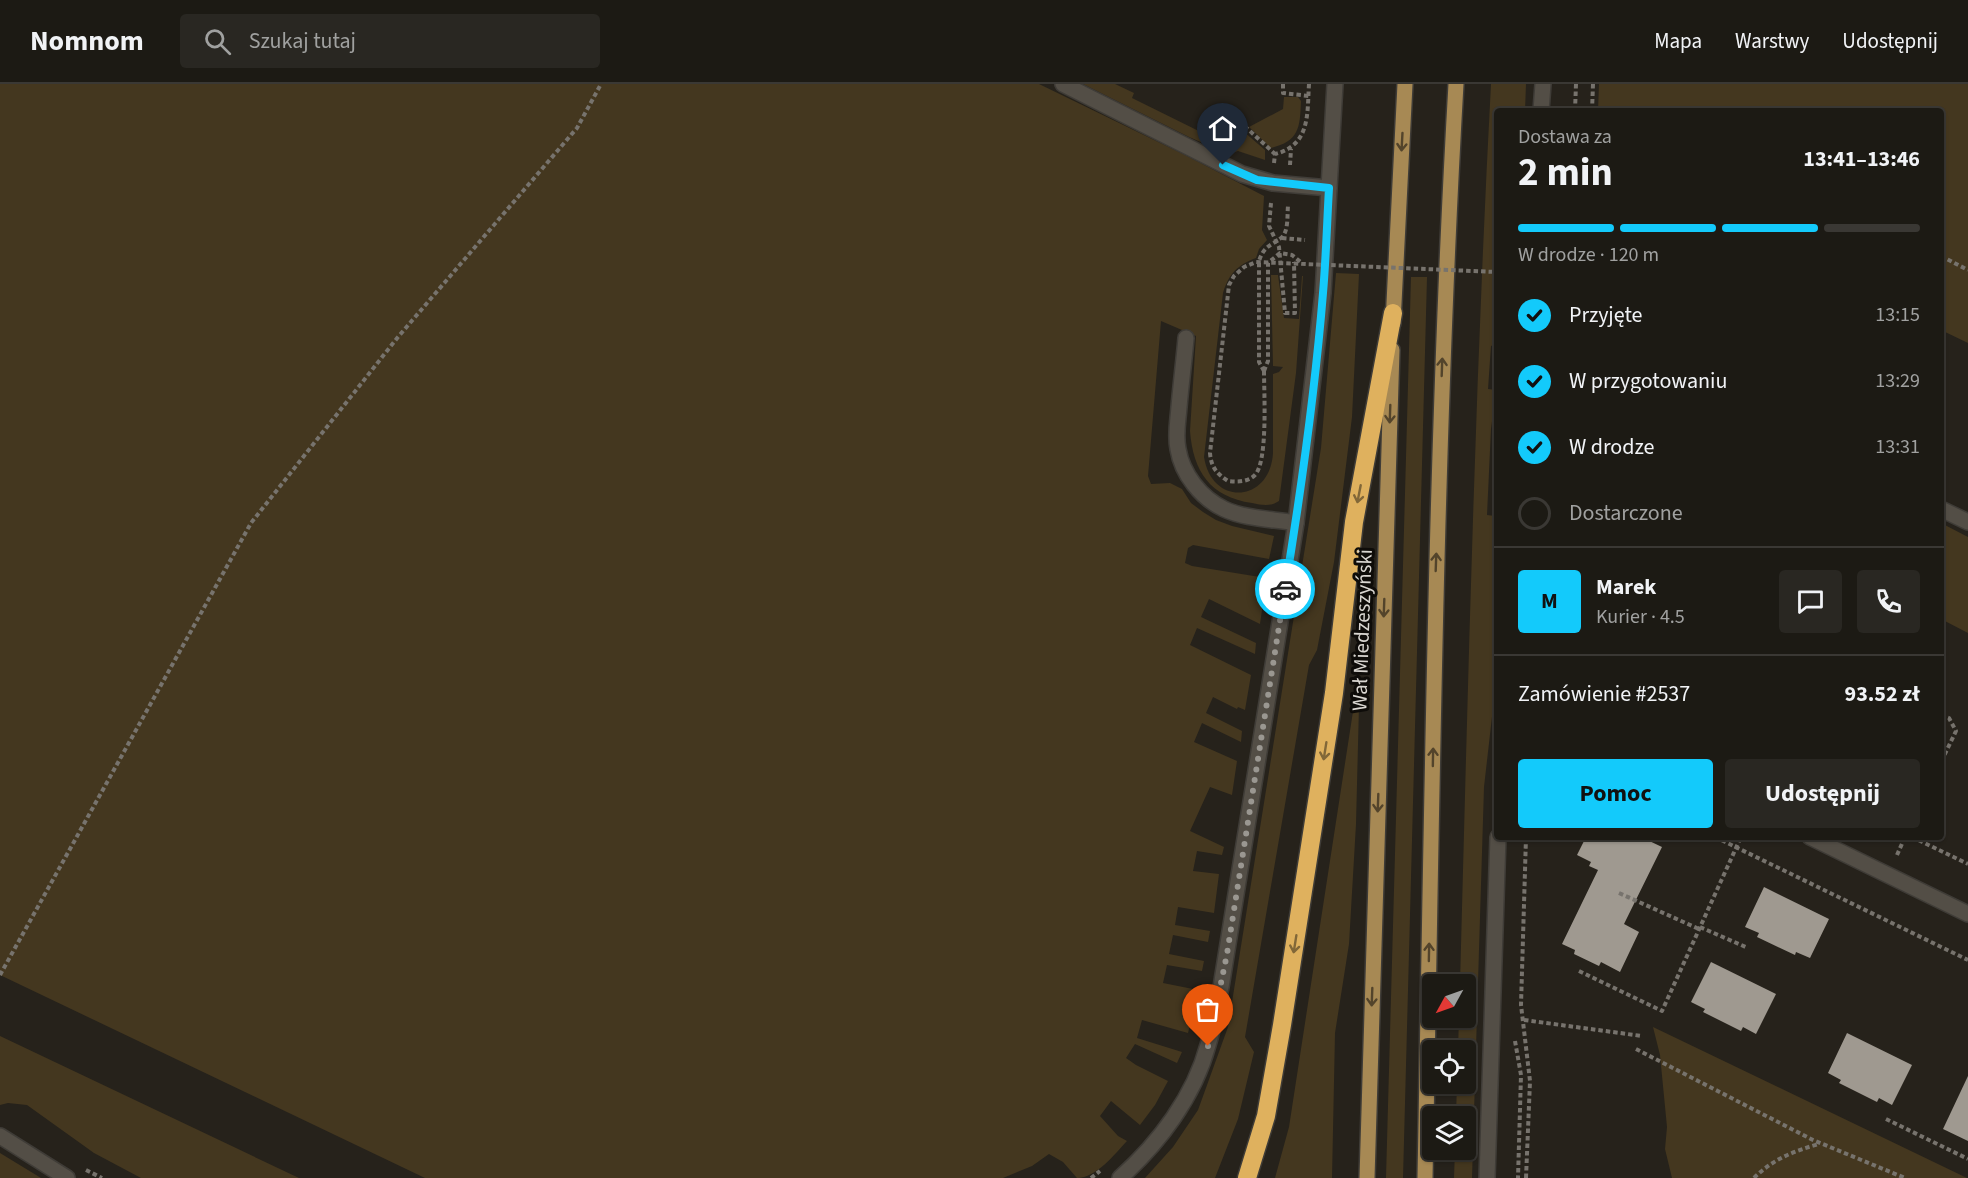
<!DOCTYPE html>
<html lang="pl">
<head>
<meta charset="utf-8">
<style>
	body { margin:0; font-family:"Source Sans 3",sans-serif; background:#292722; color:#f1f3f6; height:100vh; display:flex; flex-direction:column; font-size:22px; white-space:nowrap }
	* { box-sizing:border-box; margin:0 }
	p { font-size:20px; color:#a0a1a0 }
	.icon { flex:none; width:33px; height:33px; fill:none; stroke:currentColor; stroke-width:2; stroke-linecap:round; stroke-linejoin:round }
	.map { position:relative; flex:1; overflow:hidden }
	.sheet { position:absolute; left:1494px; top:24px; width:450px; height:732px; display:flex; flex-direction:column; background:#1c1a14; border-radius:6px; box-shadow:0 2px 4px #0004,0 0 0 2px #3a3834 }
	.sheet>* { flex:none }
	.needle { width:39px; rotate:230deg }
	.fabs { position:absolute; left:1422px; top:890px; display:grid; gap:12px }
	.fabs a { display:grid; place-items:center; width:54px; height:54px; border-radius:6px; background:#1c1a14; box-shadow:0 2px 4px #0004,0 0 0 2px #3a3834; font-size:30px }
	.pin { position:absolute; display:grid; place-items:center; width:51px; height:51px; color:#fff; margin:-62px -26px; border-radius:50% 50% 50% 0; rotate:-45deg; box-shadow:0 0 6px #0007 }
	.pin .icon { rotate:45deg }
	.courier { position:absolute; display:grid; place-items:center; width:60px; height:60px; margin:-30px; border:4px solid #13cafb; border-radius:50%; background:#fff; color:#222; box-shadow:0 2px 8px #0007 }
	.overview em { font-style:normal; font-weight:700 }
	.overview div { display:flex; flex-direction:column-reverse }
	.overview { display:flex; align-items:center; justify-content:space-between; height:102px; padding:0 24px }
	h1 { font-size:39px; font-weight:700; line-height:45px }
	.bar { display:grid; grid-template-columns:repeat(4,1fr); gap:9px 6px; align-content:center; height:72px; padding:0 24px }
	.bar i { height:8px; border-radius:4px; background:#3a3834 }
	.bar .selected { background:#13cafb }
	.bar p { grid-column:span 4 }
	.line { display:flex; align-items:center; gap:15px; padding:0 24px; border-top:2px solid #3a3834 }
	.line div { flex:1 }
	.round { display:grid; place-items:center; flex:none; width:63px; height:63px; border-radius:6px; background:#292722 }
	ol { padding:0 24px; list-style:none }
	li { display:flex; align-items:center; gap:18px; height:66px }
	li p { margin-inline-start:auto }
	li .icon { padding:6px; border-radius:50%; background:#13cafb; color:#111; stroke-width:4 }
	li:last-child { color:#a0a1a0 }
	li i { width:33px; height:33px; border:3px solid #3a3834; border-radius:50% }
	.primary-button { display:flex; gap:12px; margin-top:auto; padding:12px 24px }
	.primary-button a { flex:1; height:69px; border-radius:6px; background:#13cafb; color:#111; font-size:24px; font-weight:700; line-height:69px; text-align:center }
	.primary-button a+a { background:#292722; color:#f1f3f6 }
	header { display:flex; align-items:center; gap:36px; box-sizing:border-box; height:84px; padding:0 30px; background:#1c1a14; border-bottom:2px solid #3a3834 }
	header strong { font-size:28px }
	nav { display:flex; gap:33px; margin-inline-start:auto; font-size:21px }
	.search { width:420px; height:54px; background:#292722; display:flex; align-items:center; gap:15px; box-sizing:border-box; padding:0 21px; border-radius:6px; color:#a0a1a0; font-size:22px }
	.map>svg:first-child { display:block }
	.green { fill:#44371f }
	.building { fill:#9f9990 }
	.lines { fill:none; stroke-linecap:round; stroke-linejoin:round }
	.minor-casing { stroke:#3f3c37; stroke-width:18 }
	.major-casing { stroke:#3f3c37; stroke-width:18 }
	.highway-casing { stroke:#3f3c37; stroke-width:21 }
	.path { stroke:#77736d; stroke-width:4; stroke-dasharray:4.5 3; stroke-linecap:butt }
	.minor { stroke:#534e46; stroke-width:15 }
	.major { stroke:#a78954; stroke-width:15 }
	.highway { stroke:#dfb15e; stroke-width:18 }
	.path-bridge { stroke:#77736d; stroke-width:4; stroke-dasharray:4.5 3; stroke-linecap:butt }
	.oneway { stroke:#53442b }
	.oneway2 { stroke:#816738 }
	.done { stroke:#9a9791; stroke-width:6; stroke-dasharray:0 10.8 }
	.route { stroke:#13cafb; stroke-width:8 }
	.labels { text-anchor:middle; dominant-baseline:central; stroke-width:6; stroke-linejoin:round; paint-order:stroke }
	.street-label { font-size:21px; fill:#d9d6d1; stroke:#0e0c09 }
</style>
</head>
<body>
<header>
<strong>Nomnom</strong>
<div class="search"><svg class="icon" aria-label="search" viewBox="0 0 24 24"><circle cx="10" cy="10" r="6"/><path d="M15 15l6 6"/></svg>Szukaj tutaj</div>
<nav><a>Mapa</a><a>Warstwy</a><a>Udostępnij</a></nav>
</header>
<div class="map">
<svg width="1968" height="1094" viewBox="0 0 1968 1094">
	<rect width="100%" height="100%" fill="#26221b"/>
	<g class="green">
		<path d="M0 0H1039L1185 71 1264 112 1262 146 1267 156 1259 165 1256 174C1237 181 1229 190 1223 209L1204 373C1212 423 1270 419 1273 369V290L1279 288 1283 283 1273 282 1271 191H1278L1284 234 1299 235 1302 192H1303L1296 289 1279 417C1270 423 1262 421 1252 419 1210 413 1193 387 1190 347L1196 252 1161 237 1148 392 1151 400 1170 399 1182 405 1191 419 1203 428 1216 436 1232 442 1274 452 1269 475 1193 461 1188 464 1185 479 1192 482 1260 493 1266 498 1260 540 1209 515 1201 533 1256 559 1255 570 1197 544 1190 561 1251 591 1245 626 1238 623 1237 625 1213 613 1206 629 1242 647 1241 658 1202 639 1194 658 1237 677 1232 711 1210 703 1190 747 1224 763 1222 771 1197 767 1193 787 1219 790 1214 829 1178 823 1175 841 1210 847 1208 858 1173 851 1169 870 1204 877 1202 887 1167 881 1163 899 1198 906 1188 949 1142 936 1137 954 1182 968 1177 979 1135 960 1126 974 1136 981 1168 997 1155 1021 1140 1041 1111 1017 1100 1032 1118 1052 1127 1057C1115 1070 1096 1094 1077 1094L1063 1078 1049 1070 1032 1082 1003 1094H425L0 891Z"/>
		<polygon points="1083,0 1115,0 1134,9 1132,14 1221,58 1243,47 1265,66 1265,76 1238,67 1229,70 1189,53"/>
		<path d="M1491 0H1526L1525 27H1497V259L1491 262 1488 305 1496 306 1491 345 1487 431 1495 432 1497 457V589L1484 703 1472 1094H1454L1455 1065H1466V1032H1456L1457 999H1466V966H1458L1459 933H1466V900H1460C1468 600 1475 300 1491 0Z"/>
		<polygon points="1599,0 1968,0 1968,259 1941,246 1941,27 1598,27"/>
		<path d="M1284 13H1298L1301 17C1300 44 1299 57 1271 64L1249 43 1283 25Z"/>
		<polygon points="1336,189 1359,190 1352,333 1334,478 1317,566 1309,581 1245,953 1254,968 1238,1035 1215,1094 1145,1094 1173,1063 1198,1026 1228,943 1321,364"/>
		<polygon points="1411,193 1427,193 1403,1094 1386,1094"/>
		<polygon points="1941,439 1968,453 1968,549 1941,535"/>
		<polygon points="1360,582 1356,740 1349,860 1335,949 1332,1094 1275,1094 1289,1043"/>
		<polygon points="1653,943 1967,1094 1672,1094 1665,1065 1667,1043 1660,971"/>
		<polygon points="0,952 299,1094 141,1094 94,1069 27,1021 8,1019 0,1021"/>
		<polygon points="0,1069 41,1094 0,1094"/>
	</g>
	<g class="building">
		<polygon points="1586,753 1641,753 1662,763 1624,840 1639,848 1620,888 1601,878 1599,882 1574,870 1575,866 1562,860 1598,786 1589,782 1591,778 1577,771"/>
		<polygon points="1764,803 1829,835 1810,874 1796,868 1795,871 1757,853 1759,849 1745,843"/>
		<polygon points="1711,878 1776,910 1756,950 1743,943 1741,947 1703,928 1705,925 1691,918"/>
		<polygon points="1847,949 1912,981 1892,1021 1879,1014 1877,1018 1839,999 1841,996 1828,989"/>
		<polygon points="1968,992 1968,1057 1943,1045"/>
	</g>
	<g class="lines">
		<defs>
			<g id="minor">
				<polyline points="1063,0 1242,90 1273,99 1329,104"/>
				<polyline points="1541,27 1543,0"/>
				<path d="M1186 254C1184 277 1181 300 1179 323 1178 337 1175 351 1178 365 1182 390 1201 414 1224 425 1245 435 1273 435 1296 439"/>
				<polyline points="1941,425 1968,438"/>
				<polyline points="1810,753 1968,830"/>
				<polyline points="0,1052 67,1094"/>
				<path d="M1120 1094C1159 1059 1194 1013 1208 961 1214 942 1217 922 1221 903L1296 439 1323 209 1335 0"/>
				<polyline points="1487,1094 1498,753"/>
			</g>
			<g id="major">
				<polyline points="1393,239 1405,0"/>
				<polyline points="1367,1094 1392,266"/>
				<path d="M1425 1094C1432 729 1435 364 1456 0"/>
			</g>
			<polyline id="highway" points="1247,1094 1266,1032 1282,941 1334,609 1354,438 1393,229"/>
		</defs>
		<use href="#minor" class="minor-casing"/>
		<use href="#major" class="major-casing"/>
		<use href="#highway" class="highway-casing"/>
		<g class="path">
			<polyline points="1283,0 1283,9 1309,12"/>
			<polyline points="1575,27 1576,0"/>
			<polyline points="1592,27 1593,0"/>
			<polyline points="1239,37 1275,70"/>
			<path d="M1274 79 1275 70C1311 61 1307 29 1309 0"/>
			<polyline points="1290,81 1291,65"/>
			<polyline points="1271,119 1269,142 1279,163 1285,229 1295,229 1294,178"/>
			<polyline points="1282,154 1305,156"/>
			<polyline points="1941,172 1968,186"/>
			<polyline points="1497,212 1495,273 1497,273"/>
			<polyline points="1264,287 1268,277 1268,179 1280,169 1292,171 1303,180"/>
			<path d="M1264 287 1259 278V177C1264 162 1269 163 1281 154 1289 148 1287 130 1288 122"/>
			<polyline points="1496,345 1497,330"/>
			<polyline points="1941,631 1949,634 1956,647 1941,678"/>
			<polyline points="1715,753 1968,876"/>
			<polyline points="1912,753 1968,780"/>
			<polyline points="1897,771 1905,753"/>
			<polyline points="1619,809 1699,845"/>
			<polyline points="1700,843 1748,864"/>
			<polyline points="1579,887 1662,927 1741,753"/>
			<polyline points="0,891 251,439 398,253 577,44 601,0"/>
			<polyline points="1524,936 1642,952"/>
			<polyline points="1515,957 1521,991 1518,1094"/>
			<polyline points="1636,965 1813,1056 1905,1094"/>
			<polyline points="1886,1035 1968,1075"/>
			<polyline points="86,1086 102,1094"/>
			<polyline points="1091,1094 1100,1087"/>
			<polyline points="1526,1094 1530,997 1521,921 1526,753"/>
			<path d="M1754 1094C1773 1075 1794 1067 1819 1060"/>
		</g>
		<use href="#minor" class="minor"/>
		<use href="#major" class="major"/>
		<use href="#highway" class="highway"/>
		<path class="path-bridge" d="M1264 287C1264 309 1268 377 1255 391 1248 398 1238 398 1228 397 1217 390 1211 383 1210 369L1229 201 1234 192 1244 183 1256 178 1497 188"/>
	</g>
	<defs><path id="oneway-shaft" d="M-6 0H5M1.5-3L5.5 0L1.5 3" fill="none" stroke-width="1.6" stroke-linecap="round" stroke-linejoin="round" transform="scale(1.5)"/></defs>
	<g class="oneway">
		<use href="#oneway-shaft" transform="translate(1402 58) rotate(93)"/>
		<use href="#oneway-shaft" transform="translate(1442 283) rotate(-88)"/>
		<use href="#oneway-shaft" transform="translate(1390 330) rotate(92)"/>
		<use href="#oneway-shaft" transform="translate(1436 478) rotate(-88)"/>
		<use href="#oneway-shaft" transform="translate(1384 524) rotate(92)"/>
		<use href="#oneway-shaft" transform="translate(1433 673) rotate(-89)"/>
		<use href="#oneway-shaft" transform="translate(1378 719) rotate(92)"/>
		<use href="#oneway-shaft" transform="translate(1429 868) rotate(-89)"/>
		<use href="#oneway-shaft" transform="translate(1372 913) rotate(92)"/>
	</g>
	<g class="oneway2">
		<use href="#oneway-shaft" transform="translate(1359 410) rotate(101)"/>
		<use href="#oneway-shaft" transform="translate(1325 667) rotate(99)"/>
		<use href="#oneway-shaft" transform="translate(1295 860) rotate(99)"/>
	</g>
	<g class="lines">
		<polyline class="done" points="1208,962 1227,870 1285,505"/>
		<path class="route" d="M1223 81 1257 96 1329 104C1327 139 1326 174 1323 209 1315 308 1301 407 1285 505"/>
	</g>
	<g class="labels">
		<g class="street-label">
			<text transform="translate(1362 546) rotate(-88)">Wał Miedzeszyński</text>
		</g>
	</g>
</svg>
<div class="fabs">
<a><svg class="needle" viewBox="-14 -14 28 28"><path d="M0-13l5 13h-10z" fill="#e53935"/><path d="M0 13l5-13h-10z" fill="#a0a1a0"/></svg></a>
<a><svg class="icon" aria-label="locate" viewBox="0 0 24 24"><circle cx="12" cy="12" r="6"/><path d="M12 2v4M12 18v4M2 12h4M18 12h4"/></svg></a>
<a><svg class="icon" aria-label="layers" viewBox="0 0 24 24"><path d="M12 4l9 5-9 5-9-5zM3 14l9 5 9-5"/></svg></a>
</div>
<div class="pin" style="left:1208px;top:962px;background:#ea580c"><svg class="icon" aria-label="bag" viewBox="0 0 24 24"><path d="M5 8h14l-1 12H6zM9 8a3 3 0 0 1 6 0"/></svg></div>
<div class="pin" style="left:1223px;top:81px;background:#1f2937"><svg class="icon" aria-label="home" viewBox="0 0 24 24"><path d="M3 11l9-7 9 7M6 9v11h12V9"/></svg></div>
<div class="courier" style="left:1285px;top:505px"><svg class="icon" aria-label="car" viewBox="0 0 24 24"><path d="M5 17H2v-5l4-1 3-4h7l3 4 3 1v5h-3M9 17h6M6 11h13"/><circle cx="7" cy="17" r="2"/><circle cx="17" cy="17" r="2"/></svg></div>
<section class="sheet">
<div class="overview"><div><h1>2 min</h1><p>Dostawa za</p></div><em>13:41–13:46</em></div>
<div class="bar"><i class="selected"></i><i class="selected"></i><i class="selected"></i><i></i><p>W drodze · 120 m</p></div>
<ol>
<li><svg class="icon" aria-label="check" viewBox="0 0 24 24"><path d="M5 12l5 5 9-10"/></svg>Przyjęte<p>13:15</p></li>
<li><svg class="icon" aria-label="check" viewBox="0 0 24 24"><path d="M5 12l5 5 9-10"/></svg>W przygotowaniu<p>13:29</p></li>
<li><svg class="icon" aria-label="check" viewBox="0 0 24 24"><path d="M5 12l5 5 9-10"/></svg>W drodze<p>13:31</p></li>
<li><i></i>Dostarczone</li>
</ol>
<div class="line" style="height:108px"><b class="round" style="background:#13cafb;color:#111">M</b><div><b>Marek</b><p>Kurier · 4.5</p></div><a class="round"><svg class="icon" aria-label="chat" viewBox="0 0 24 24"><path d="M4 5h16v11H9l-5 4z"/></svg></a><a class="round"><svg class="icon" aria-label="phone" viewBox="0 0 24 24"><path d="M5 4h4l2 5-3 2q2 4 5 5l2-3 5 2v4C11 20 4 13 5 4z"/></svg></a></div>
<div class="line" style="height:78px"><div>Zamówienie #2537</div><b>93.52 zł</b></div>
<div class="primary-button"><a>Pomoc</a><a>Udostępnij</a></div>
</section>
</div>
</body>
</html>
